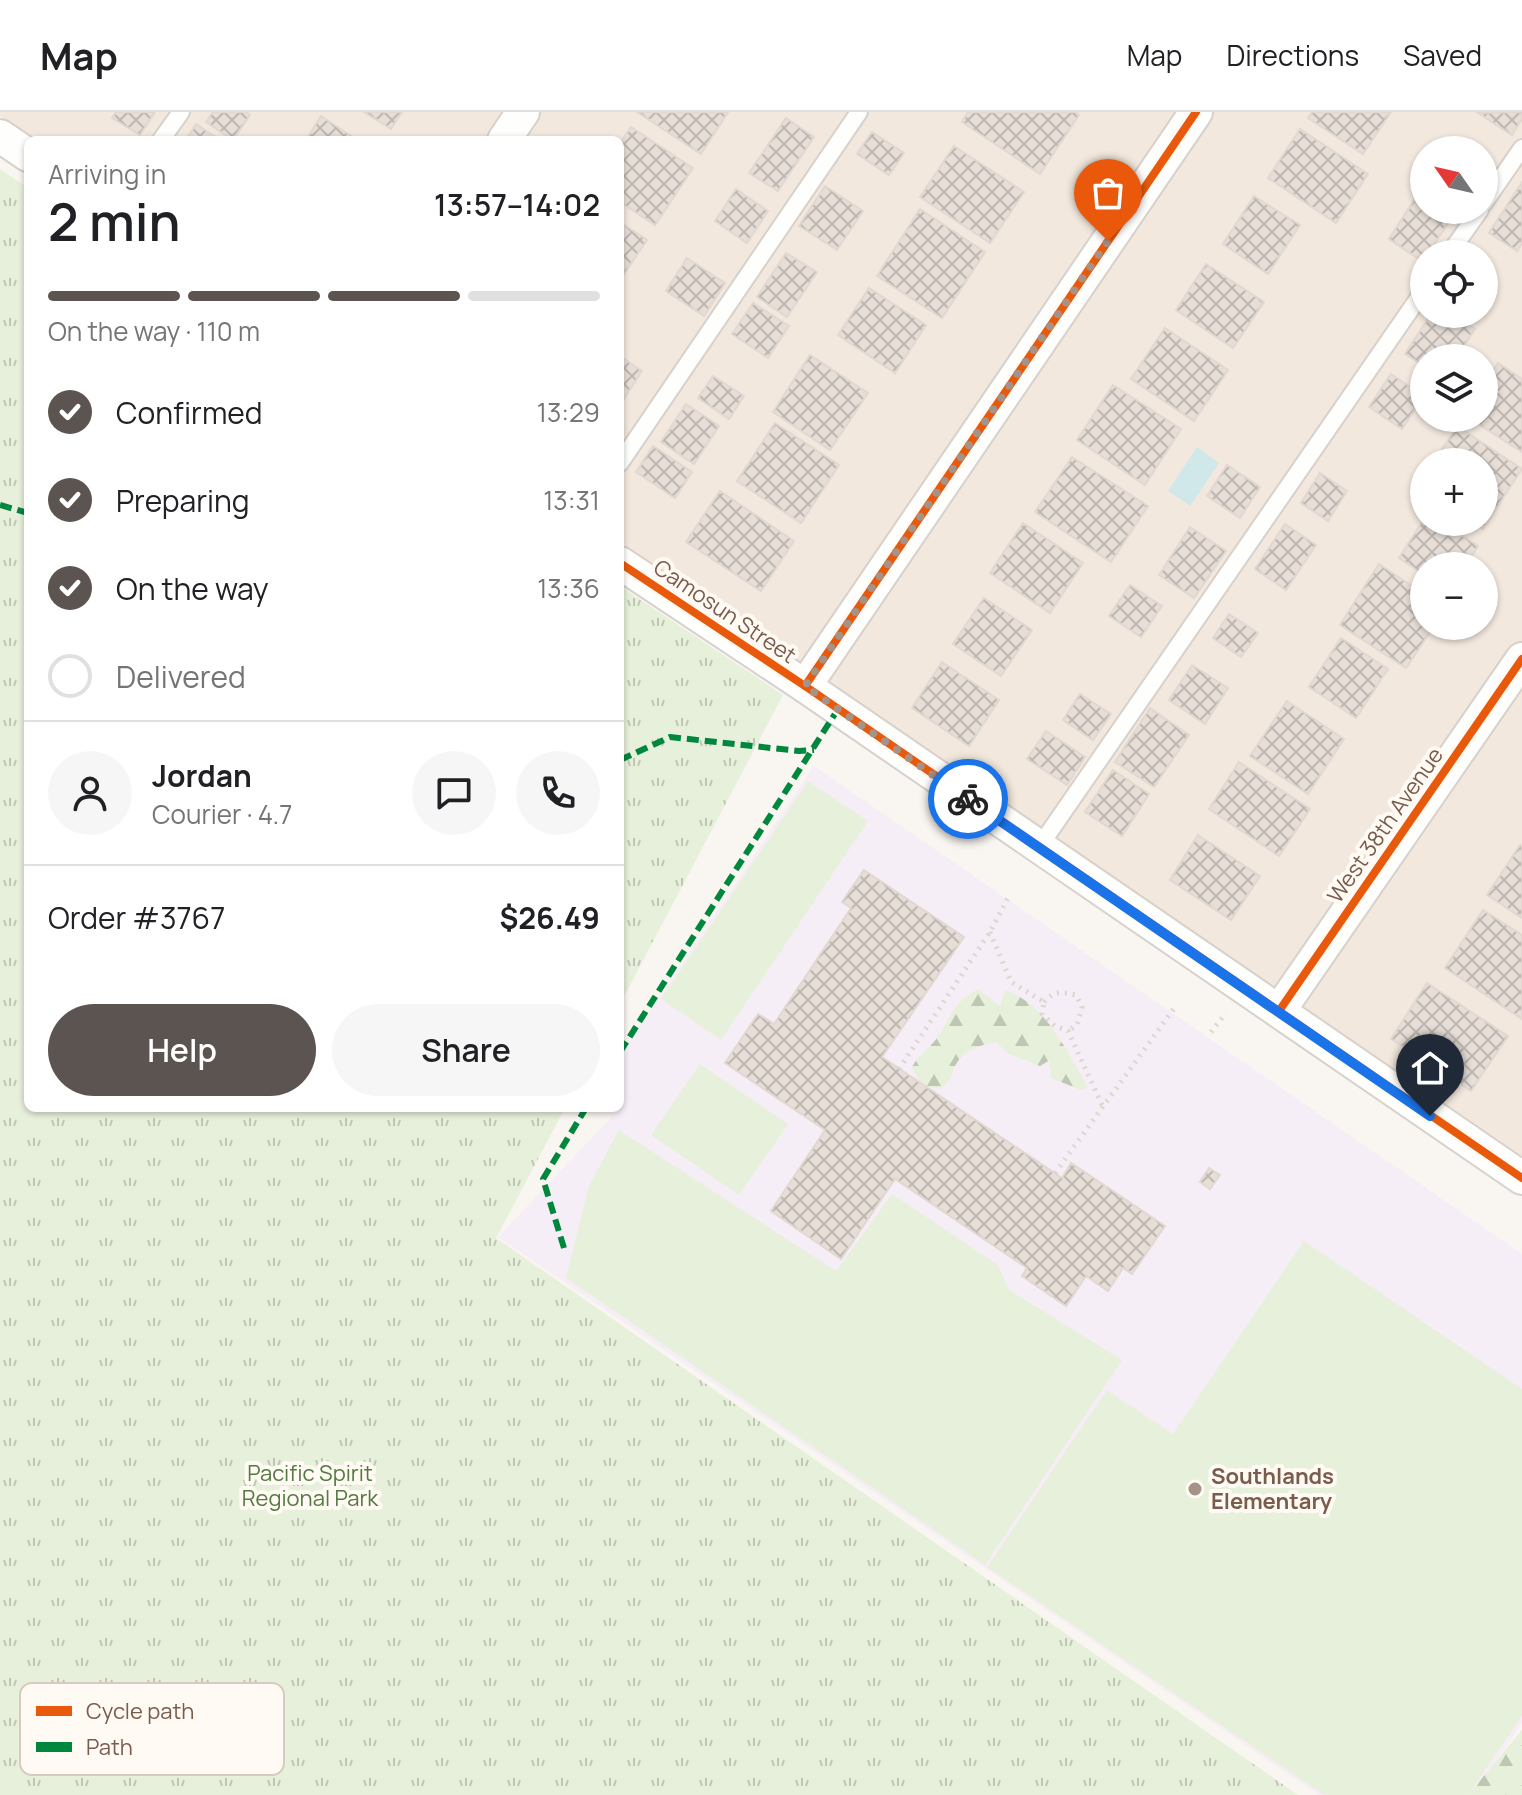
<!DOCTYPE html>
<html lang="en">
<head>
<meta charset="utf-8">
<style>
	body { margin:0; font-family:Manrope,sans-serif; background:#f6f6f6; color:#202124; height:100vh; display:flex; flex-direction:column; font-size:30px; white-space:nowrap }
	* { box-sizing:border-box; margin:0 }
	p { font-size:26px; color:#757577 }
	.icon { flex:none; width:44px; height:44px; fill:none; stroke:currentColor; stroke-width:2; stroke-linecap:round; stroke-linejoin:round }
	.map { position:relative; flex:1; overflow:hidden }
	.panel { position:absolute; left:24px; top:24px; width:600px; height:976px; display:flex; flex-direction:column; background:#fff; border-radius:12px; box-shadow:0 2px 6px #0004 }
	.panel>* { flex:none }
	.needle { width:52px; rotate:304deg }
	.fabs { position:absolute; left:1410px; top:24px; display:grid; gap:16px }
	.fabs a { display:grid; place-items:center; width:88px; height:88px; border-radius:50%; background:#fff; box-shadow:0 2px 6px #0004; font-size:40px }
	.pin { position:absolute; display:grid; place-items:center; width:68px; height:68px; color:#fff; margin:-82px -34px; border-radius:50% 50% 50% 0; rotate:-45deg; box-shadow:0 0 8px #0007 }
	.pin .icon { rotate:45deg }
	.courier { position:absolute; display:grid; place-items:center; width:80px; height:80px; margin:-40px; border:6px solid #1a73e8; border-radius:50%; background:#fff; color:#222; box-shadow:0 2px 10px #0007 }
	.overview em { font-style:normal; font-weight:600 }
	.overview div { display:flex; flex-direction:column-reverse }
	.overview { display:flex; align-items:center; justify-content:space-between; height:136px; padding:0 24px }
	h1 { font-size:52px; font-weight:600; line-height:60px }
	.bar { display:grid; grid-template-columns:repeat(4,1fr); gap:12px 8px; align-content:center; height:96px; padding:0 24px }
	.bar i { height:10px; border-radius:6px; background:#e0e0e0 }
	.bar .active { background:#5c5450 }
	.bar p { grid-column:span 4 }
	.line { display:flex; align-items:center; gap:20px; padding:0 24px; border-top:2px solid #e0e0e0 }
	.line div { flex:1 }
	.round { display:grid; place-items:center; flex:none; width:84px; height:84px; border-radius:42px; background:#f6f6f6 }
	ol { padding:0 24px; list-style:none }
	li { display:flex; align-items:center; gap:24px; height:88px }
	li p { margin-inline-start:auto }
	li .icon { padding:8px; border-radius:50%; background:#5c5450; color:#fff; stroke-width:4 }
	li:last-child { color:#757577 }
	li i { width:44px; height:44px; border:4px solid #e0e0e0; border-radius:50% }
	.action { display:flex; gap:16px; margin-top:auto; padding:16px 24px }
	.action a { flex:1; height:92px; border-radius:48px; background:#5c5450; color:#fff; font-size:32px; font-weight:600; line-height:92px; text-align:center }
	.action a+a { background:#f6f6f6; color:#202124 }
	header { display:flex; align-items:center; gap:48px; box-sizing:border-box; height:112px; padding:0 40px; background:#fff; border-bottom:2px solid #e0e0e0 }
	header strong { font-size:38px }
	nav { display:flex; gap:44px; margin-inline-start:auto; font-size:28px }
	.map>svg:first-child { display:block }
	.residential { fill:#f2e8de; fill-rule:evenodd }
	.education { fill:#f6eef6 }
	.green { fill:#e7f0db }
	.forest { fill:url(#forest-firs) }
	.park { fill:url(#park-tufts) }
	.water { fill:#d0e8ea }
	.building { fill:url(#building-cross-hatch); stroke:#e2d8d2; stroke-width:2 }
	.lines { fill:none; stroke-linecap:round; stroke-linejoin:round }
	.lane-casing { stroke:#d7d1cb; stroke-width:20 }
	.street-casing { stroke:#d7d1cb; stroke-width:36 }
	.path { stroke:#dcd5d0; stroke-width:5; stroke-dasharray:2 6; stroke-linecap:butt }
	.lane { stroke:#fefefd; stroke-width:16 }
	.street { stroke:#fefefd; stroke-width:32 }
	.quiet { stroke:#00873e; stroke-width:6; stroke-dasharray:12 6; stroke-linecap:butt }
	.cycleway-casing { stroke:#fffaf3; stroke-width:13 }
	.cycleway { stroke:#e8590c; stroke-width:8 }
	.done { stroke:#a69286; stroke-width:8; stroke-dasharray:0 14.4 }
	.route { stroke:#1a73e8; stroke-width:10 }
	.poi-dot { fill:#a69286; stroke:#fffaf3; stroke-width:3 }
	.labels { text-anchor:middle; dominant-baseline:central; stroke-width:8; stroke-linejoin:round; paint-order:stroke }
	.street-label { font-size:22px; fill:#7a5c4d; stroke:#fffaf3 }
	.park-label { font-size:22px; fill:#537a41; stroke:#fffaf3 }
	.poi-label { font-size:22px; font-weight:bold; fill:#7a5c4d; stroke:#fffaf3; text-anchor:start }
	.key { fill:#fffaf3; stroke:#d7cbc1; stroke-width:2 }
	.key-label { font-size:22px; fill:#7a5c4d }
</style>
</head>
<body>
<header>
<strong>Map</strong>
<nav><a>Map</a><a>Directions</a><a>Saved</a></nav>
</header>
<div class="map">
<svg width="1522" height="1683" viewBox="0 0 1522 1683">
	<defs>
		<pattern id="forest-firs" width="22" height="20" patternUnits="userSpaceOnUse" patternTransform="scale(2)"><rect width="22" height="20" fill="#e7f0db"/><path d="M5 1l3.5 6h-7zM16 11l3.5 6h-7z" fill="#c0c6b4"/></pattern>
		<pattern id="park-tufts" width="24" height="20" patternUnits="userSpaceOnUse" patternTransform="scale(2)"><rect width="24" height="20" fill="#e7f0db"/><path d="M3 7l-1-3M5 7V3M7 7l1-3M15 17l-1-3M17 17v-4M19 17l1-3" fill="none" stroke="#c0c6b4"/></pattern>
		<pattern id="building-cross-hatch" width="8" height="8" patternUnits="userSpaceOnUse" patternTransform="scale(2)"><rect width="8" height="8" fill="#e6ded7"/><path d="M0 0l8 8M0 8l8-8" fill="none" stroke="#bfb7b1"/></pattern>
	</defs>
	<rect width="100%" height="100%" fill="#f9f5f0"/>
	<path class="residential" d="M0 0H1522V1046L620 429V28H35L0 4ZM1424 38H1484V98H1424ZM1424 142H1484V202H1424ZM1424 246H1484V306H1424ZM1424 350H1484V410H1424ZM1424 454H1484V514H1424Z"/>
	<polygon class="education" points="814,654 1522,1142 1522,1611 1473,1683 1319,1683 498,1125 620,996 620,944"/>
	<g class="green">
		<polygon points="808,669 868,709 721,928 661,887"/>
		<polygon points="700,952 788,1012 739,1083 651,1023"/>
		<polygon points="619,1018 836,1159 892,1082 998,1153 1009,1178 1122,1248 985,1453 566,1166 589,1074"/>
		<polygon points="1304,1129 1522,1277 1522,1604 1468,1683 1324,1683 987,1455 1107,1278 1173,1322"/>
	</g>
	<g class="forest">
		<path d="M978 877 1000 894 1005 878C1046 892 1067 940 1088 975L1081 978 1051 966 1050 948 1040 954 1009 942 996 930C983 932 968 937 959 948 950 959 956 964 941 977 924 975 918 971 912 955 918 943 929 937 937 926 954 902 950 893 978 877Z"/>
		<polygon points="1522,1618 1522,1683 1468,1683"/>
	</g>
	<g class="park">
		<polygon points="0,57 28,76 28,996 565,996 496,1126 1298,1683 0,1683"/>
		<polygon points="620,474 783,583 620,892"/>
	</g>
	<polygon class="water" points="1197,335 1219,351 1190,394 1168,379"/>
	<g class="building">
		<polygon points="116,0 155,0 140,23 112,6"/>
		<polygon points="213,0 246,0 250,3 233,28 206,10"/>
		<polygon points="364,0 402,0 391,17"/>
		<polygon points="637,0 728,0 701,42"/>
		<polygon points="968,0 1075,0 1079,3 1040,62 962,10"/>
		<polygon points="1312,0 1391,0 1363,42 1308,6"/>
		<polygon points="1522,0 1522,7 1512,23 1478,1"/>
		<polygon points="321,4 357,28 306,28"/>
		<polygon points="786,6 814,25 778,79 749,61"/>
		<polygon points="196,12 220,28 186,28"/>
		<polygon points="631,15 693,56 655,113 620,90 620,31"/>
		<polygon points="1300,17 1368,62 1336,111 1268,66"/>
		<polygon points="872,20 904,41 889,63 857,42"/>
		<polygon points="954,34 1024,80 990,131 920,85"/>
		<polygon points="1522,70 1522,131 1517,139 1489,121"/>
		<polygon points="825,74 863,99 837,138 799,114"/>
		<polygon points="736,77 768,99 747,131 715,109"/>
		<polygon points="1254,84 1300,113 1268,162 1223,132"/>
		<polygon points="1414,88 1424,95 1424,98 1428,98 1448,111 1428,142 1424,142 1423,150 1389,127"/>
		<polygon points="920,97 985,140 942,206 877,164"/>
		<polygon points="620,110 647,128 620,168"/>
		<polygon points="786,141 817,160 787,205 757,185"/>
		<polygon points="687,146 725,171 704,204 666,179"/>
		<polygon points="1206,152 1264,190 1233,236 1176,198"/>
		<polygon points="869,176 926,213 895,261 838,223"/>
		<polygon points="753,191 789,214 768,246 732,222"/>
		<polygon points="1431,202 1452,202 1475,217 1456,246 1424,246 1424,254 1405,242"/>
		<polygon points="1165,216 1228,258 1194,309 1131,267"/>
		<polygon points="810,243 868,281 830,338 773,300"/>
		<polygon points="620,244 642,259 620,293"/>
		<polygon points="1498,251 1522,267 1522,340 1469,306 1484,306 1484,272"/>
		<polygon points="1391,262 1424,284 1402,317 1369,295"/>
		<polygon points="713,264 744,284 729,307 698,286"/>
		<polygon points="1113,273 1181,317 1145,373 1077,328"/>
		<polygon points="686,292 719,314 694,352 661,330"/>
		<polygon points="775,311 839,353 801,411 737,369"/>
		<polygon points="1457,314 1522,357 1483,417 1472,410 1484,410 1484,350 1434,350"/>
		<polygon points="653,334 692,360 675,386 636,360"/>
		<polygon points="1072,345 1148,394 1111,450 1035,400"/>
		<polygon points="1227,353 1260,375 1240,406 1207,384"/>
		<polygon points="1320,361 1347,379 1328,409 1301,391"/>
		<polygon points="720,379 794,429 761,479 686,430"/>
		<polygon points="1424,407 1424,410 1442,410 1478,434 1465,454 1424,454 1424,463 1399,446"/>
		<polygon points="1023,411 1083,451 1050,501 990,461"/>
		<polygon points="1285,412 1316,433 1286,478 1255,457"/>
		<polygon points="1190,415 1226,439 1194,486 1159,463"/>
		<polygon points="1379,452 1424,482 1424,514 1434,514 1406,556 1340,513"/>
		<polygon points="1130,473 1162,494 1141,525 1109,504"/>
		<polygon points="984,486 1032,518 1001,564 953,532"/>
		<polygon points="1229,502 1258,521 1241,545 1213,526"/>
		<polygon points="1341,526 1388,557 1356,606 1309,575"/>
		<polygon points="942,550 999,588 969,634 912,596"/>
		<polygon points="1192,553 1228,576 1205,612 1169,588"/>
		<polygon points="1080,582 1111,602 1093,628 1063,608"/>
		<polygon points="1287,589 1344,627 1308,682 1250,644"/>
		<polygon points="1150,596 1189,623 1154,675 1115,650"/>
		<polygon points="1046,619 1085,645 1067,673 1027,647"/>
		<polygon points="1239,650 1310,697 1279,744 1209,697"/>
		<polygon points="1113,658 1149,682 1122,724 1085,700"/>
		<polygon points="1198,723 1260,764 1231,808 1170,768"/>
		<polygon points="1520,733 1522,734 1522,806 1487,783"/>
		<polygon points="864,758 964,825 882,945 1062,1066 1071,1051 1165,1114 1132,1162 1123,1156 1108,1179 1086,1164 1066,1194 1022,1164 1027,1156 895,1067 841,1147 771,1099 825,1018 725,951 758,902 774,912 851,796 842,790"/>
		<polygon points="1483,798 1522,823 1522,907 1445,856"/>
		<polygon points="1427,871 1508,924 1471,979 1391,927"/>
		<polygon points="1209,1056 1220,1063 1210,1077 1200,1070"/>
	</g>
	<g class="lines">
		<defs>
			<g id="lane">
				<polyline points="161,28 181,0"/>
				<polyline points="1484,91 1522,36"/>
				<polyline points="1449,142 1480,98"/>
				<polyline points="620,351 859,0"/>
				<polyline points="1039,735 1424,178"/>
			</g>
			<g id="street">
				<polyline points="0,24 28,43"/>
				<polyline points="504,28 523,0"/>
				<polyline points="620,451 805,574 1522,1066"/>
				<polyline points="805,574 1196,0"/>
				<polyline points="1279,899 1522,547"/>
			</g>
		</defs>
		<use href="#lane" class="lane-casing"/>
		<use href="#street" class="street-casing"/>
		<g class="path">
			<polyline points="990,820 1011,870 1044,890 1042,902 1055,914 1068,919 1102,993"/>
			<path d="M1044 890C1054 878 1062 880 1076 883L1082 895 1077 913 1068 919"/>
			<polyline points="1211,920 1226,901"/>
			<polyline points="899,957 990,820 1010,782"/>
			<polyline points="1055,1061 1175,895"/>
		</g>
		<use href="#lane" class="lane"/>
		<use href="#street" class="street"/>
		<g class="quiet">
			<polyline points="0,393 28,401"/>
			<polyline points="620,648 670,625 799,639 814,638"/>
			<polyline points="620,940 838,597"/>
			<polyline points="564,1136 543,1067 586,996"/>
		</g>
		<defs>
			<g id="cycleway">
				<polyline points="620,451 805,574 1522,1066"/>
				<polyline points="805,574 1196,0"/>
				<polyline points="1279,899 1522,547"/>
			</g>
		</defs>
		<use href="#cycleway" class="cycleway-casing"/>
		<use href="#cycleway" class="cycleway"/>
	</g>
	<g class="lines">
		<polyline class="done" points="968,687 805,574 1108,129"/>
		<polyline class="route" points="968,687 1430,1004"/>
	</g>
	<circle class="poi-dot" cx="1195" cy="1377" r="8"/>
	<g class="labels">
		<g class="street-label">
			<text transform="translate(725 499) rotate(34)">Camosun Street</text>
			<text transform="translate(1385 713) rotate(-55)">West 38th Avenue</text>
		</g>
		<g class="park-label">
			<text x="310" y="1361">Pacific Spirit<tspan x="310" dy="25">Regional Park</tspan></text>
		</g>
		<g class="poi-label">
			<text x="1211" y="1364">Southlands<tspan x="1211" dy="25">Elementary</tspan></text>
		</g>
	</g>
	<rect x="20" y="1571" width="264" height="92" rx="12" class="key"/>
	<rect x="36" y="1594" width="36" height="10" fill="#e8590c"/>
	<rect x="36" y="1630" width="36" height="10" fill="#00873e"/>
	<g class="key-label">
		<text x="86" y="1607">Cycle path</text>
		<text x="86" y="1643">Path</text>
	</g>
</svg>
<div class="fabs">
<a><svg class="needle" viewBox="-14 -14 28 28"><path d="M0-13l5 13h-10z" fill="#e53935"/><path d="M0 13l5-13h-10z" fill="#757577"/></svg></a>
<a><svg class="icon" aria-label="locate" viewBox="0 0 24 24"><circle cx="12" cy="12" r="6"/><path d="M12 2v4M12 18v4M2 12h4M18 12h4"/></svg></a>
<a><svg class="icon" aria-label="layers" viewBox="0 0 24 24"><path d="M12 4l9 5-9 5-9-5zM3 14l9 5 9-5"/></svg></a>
<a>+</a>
<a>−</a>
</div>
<div class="pin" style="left:1108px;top:129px;background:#ea580c"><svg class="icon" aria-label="bag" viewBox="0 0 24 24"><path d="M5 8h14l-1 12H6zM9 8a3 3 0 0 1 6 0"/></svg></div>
<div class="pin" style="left:1430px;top:1004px;background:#1f2937"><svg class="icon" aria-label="home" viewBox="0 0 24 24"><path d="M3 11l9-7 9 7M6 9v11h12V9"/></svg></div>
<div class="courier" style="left:968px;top:687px"><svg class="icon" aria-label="bike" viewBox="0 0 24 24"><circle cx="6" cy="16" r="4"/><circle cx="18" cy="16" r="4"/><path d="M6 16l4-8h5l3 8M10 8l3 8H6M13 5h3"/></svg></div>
<section class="panel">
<div class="overview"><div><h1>2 min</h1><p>Arriving in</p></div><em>13:57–14:02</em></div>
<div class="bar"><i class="active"></i><i class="active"></i><i class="active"></i><i></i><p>On the way · 110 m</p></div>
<ol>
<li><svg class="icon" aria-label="check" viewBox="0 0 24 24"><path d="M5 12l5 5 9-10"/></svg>Confirmed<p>13:29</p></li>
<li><svg class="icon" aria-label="check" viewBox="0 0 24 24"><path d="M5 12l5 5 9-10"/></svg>Preparing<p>13:31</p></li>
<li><svg class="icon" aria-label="check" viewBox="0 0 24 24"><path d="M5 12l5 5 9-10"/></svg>On the way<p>13:36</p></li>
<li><i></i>Delivered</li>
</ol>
<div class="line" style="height:144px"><a class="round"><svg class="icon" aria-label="person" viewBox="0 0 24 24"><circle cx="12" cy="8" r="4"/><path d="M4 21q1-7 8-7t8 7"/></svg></a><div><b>Jordan</b><p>Courier · 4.7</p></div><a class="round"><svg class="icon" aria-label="chat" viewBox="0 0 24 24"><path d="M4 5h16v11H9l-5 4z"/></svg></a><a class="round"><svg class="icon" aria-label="phone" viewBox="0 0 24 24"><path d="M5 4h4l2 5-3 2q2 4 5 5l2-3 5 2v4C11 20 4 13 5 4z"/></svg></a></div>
<div class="line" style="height:104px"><div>Order #3767</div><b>$26.49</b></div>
<div class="action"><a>Help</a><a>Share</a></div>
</section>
</div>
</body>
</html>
